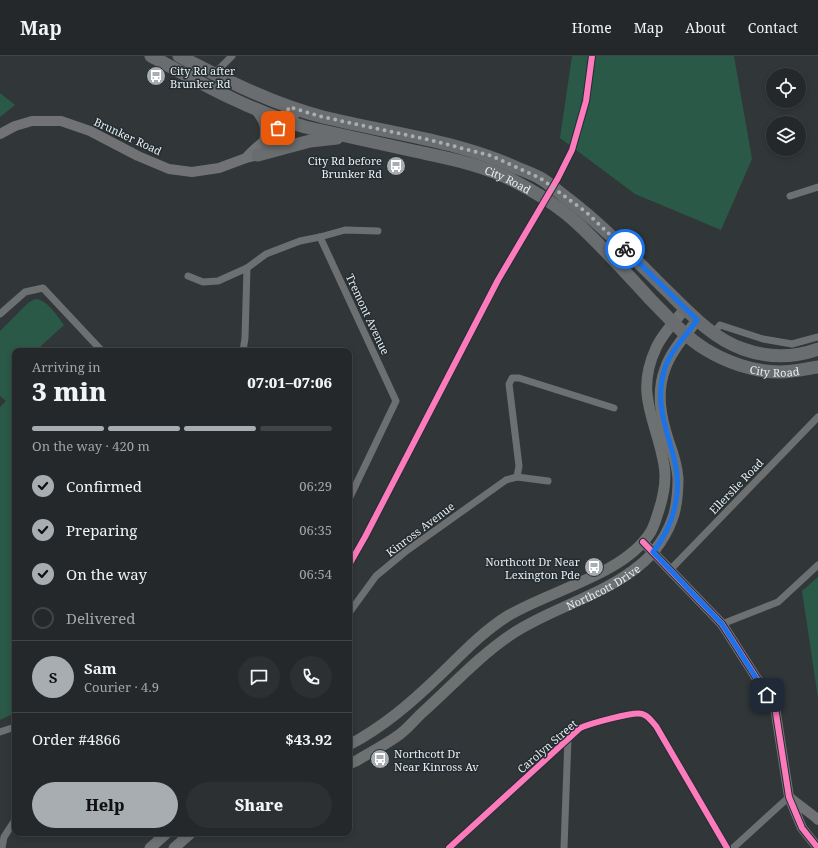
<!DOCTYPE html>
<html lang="en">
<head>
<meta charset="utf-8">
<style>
	body { margin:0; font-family:"Noto Serif",serif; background:#2d3032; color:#f1f3f6; height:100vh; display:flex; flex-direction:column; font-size:15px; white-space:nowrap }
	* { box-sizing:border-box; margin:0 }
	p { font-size:13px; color:#a3a6a8 }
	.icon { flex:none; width:22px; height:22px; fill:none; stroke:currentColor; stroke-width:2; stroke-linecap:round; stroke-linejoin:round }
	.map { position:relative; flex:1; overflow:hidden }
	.side { position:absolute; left:12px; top:292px; width:340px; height:488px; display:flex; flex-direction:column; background:#25282a; border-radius:8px; box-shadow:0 2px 6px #0003,0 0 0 1px #424447 }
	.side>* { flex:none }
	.tools { position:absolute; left:766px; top:12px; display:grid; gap:8px }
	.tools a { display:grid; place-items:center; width:40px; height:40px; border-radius:50%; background:#25282a; box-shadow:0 2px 6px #0003,0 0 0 1px #424447; font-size:20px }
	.pin { position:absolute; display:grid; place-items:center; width:34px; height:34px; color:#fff; margin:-17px; border-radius:8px; box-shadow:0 2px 6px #0006 }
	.courier { position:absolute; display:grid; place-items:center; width:40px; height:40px; margin:-20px; border:3px solid #1a73e8; border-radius:50%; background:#fff; color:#222; box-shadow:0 1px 5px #0007 }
	.summary em { font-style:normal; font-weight:800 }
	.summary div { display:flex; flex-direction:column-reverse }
	.summary { display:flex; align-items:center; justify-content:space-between; height:68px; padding:0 20px }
	h1 { font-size:26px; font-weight:800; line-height:30px }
	.bar { display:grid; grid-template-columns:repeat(4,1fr); gap:6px 4px; align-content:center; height:48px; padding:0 20px }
	.bar i { height:5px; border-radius:3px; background:#424447 }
	.bar .active { background:#a7adb0 }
	.bar p { grid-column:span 4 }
	.line { display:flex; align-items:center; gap:10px; padding:0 20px; border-top:1px solid #424447 }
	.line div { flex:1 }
	.round { display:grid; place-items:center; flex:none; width:42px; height:42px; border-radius:21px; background:#2d3032 }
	ol { padding:0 20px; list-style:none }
	li { display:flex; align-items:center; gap:12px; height:44px }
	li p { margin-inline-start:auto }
	li .icon { padding:4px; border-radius:50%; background:#a7adb0; color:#111; stroke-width:4 }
	li:last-child { color:#a3a6a8 }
	li i { width:22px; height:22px; border:2px solid #424447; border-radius:50% }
	.button { display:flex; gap:8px; margin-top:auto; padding:8px 20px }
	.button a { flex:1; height:46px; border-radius:24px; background:#a7adb0; color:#111; font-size:16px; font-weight:800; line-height:46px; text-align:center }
	.button a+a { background:#2d3032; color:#f1f3f6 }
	header { display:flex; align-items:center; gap:24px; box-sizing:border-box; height:56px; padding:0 20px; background:#25282a; border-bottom:1px solid #424447 }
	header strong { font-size:19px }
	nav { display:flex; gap:22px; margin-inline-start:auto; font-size:14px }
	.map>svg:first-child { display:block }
	.green { fill:#2a5947 }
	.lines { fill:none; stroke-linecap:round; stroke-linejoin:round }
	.street { stroke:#6d7071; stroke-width:7 }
	.secondary { stroke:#707274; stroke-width:10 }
	.primary { stroke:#6d7172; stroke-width:11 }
	.highway { stroke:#6a6d6f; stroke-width:13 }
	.cycleway-casing { stroke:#242d31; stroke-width:8 }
	.cycleway { stroke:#fd7abc; stroke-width:6 }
	.done { stroke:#a7adb0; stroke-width:4; stroke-dasharray:0 7.2 }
	.route { stroke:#1a73e8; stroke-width:5 }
	.labels { text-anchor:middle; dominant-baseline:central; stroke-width:3; stroke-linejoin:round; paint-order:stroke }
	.poi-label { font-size:11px; fill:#e7edf0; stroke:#242d31; text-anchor:start }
	.street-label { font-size:11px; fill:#e7edf0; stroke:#242d31 }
</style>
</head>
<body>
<header>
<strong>Map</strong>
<nav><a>Home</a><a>Map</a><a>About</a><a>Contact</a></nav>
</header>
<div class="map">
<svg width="818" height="792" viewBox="0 0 818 792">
	<rect width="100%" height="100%" fill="#313638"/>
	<g class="green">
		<polygon points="572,0 734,0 752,103 721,174 635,138 560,82"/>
		<polygon points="0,37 15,49 0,61"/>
		<path d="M35 243C47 243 57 260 64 269L41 290V295H15V657L0 664V351L6 345 0 340V275L28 247Z"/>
		<polygon points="818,521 818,642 802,535"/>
	</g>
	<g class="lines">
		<g class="street">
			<polyline points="214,18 232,0"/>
			<polyline points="790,140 818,131"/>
			<polyline points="320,181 396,345 349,443"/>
			<polyline points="188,220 203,226 218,225 247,212 266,198 300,185 320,181 345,174 378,175"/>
			<polyline points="0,258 25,236 43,232 102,295"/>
			<polyline points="713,277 720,269 763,283 792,288 818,281"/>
			<polyline points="243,295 245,282 247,212"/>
			<polyline points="517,421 519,410 509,328 512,322 519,322 614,352"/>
			<polyline points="670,514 818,361"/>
			<polyline points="349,557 376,520 405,496 506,424 517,421 548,425"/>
			<polyline points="722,568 778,546 818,509"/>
			<polyline points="0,676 15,671"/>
			<polyline points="2,792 4,781 15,764"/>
			<path d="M449 792 580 672C589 668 634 655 642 658 648 659 652 666 656 670L727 792"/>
			<polyline points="564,792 568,682"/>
			<polyline points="733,792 789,741"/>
		</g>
		<g class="secondary">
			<polyline points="0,78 15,70 32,65 61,65 90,75 138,100 169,113 192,116 219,112 246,102 258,99 268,94 281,85 289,74 296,53"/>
			<path d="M246 102C257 88 273 81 283 66 286 62 287 56 289 51"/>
			<polyline points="643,486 722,568 775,651 789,741 802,772 818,792"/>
			<polyline points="789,741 815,761 818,764"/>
		</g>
		<g class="primary">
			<path d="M349 689C383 671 411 647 439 620 460 600 481 577 506 561 548 535 623 519 650 477 654 471 656 463 658 457 663 442 667 425 664 409 657 365 634 339 656 292 662 278 675 265 685 253"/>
			<path id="s1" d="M349 708 356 705C369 697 383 690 396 681 406 675 414 664 423 656 452 630 479 600 512 578 551 552 603 540 640 509 655 497 668 478 674 458 677 447 678 433 678 422 677 409 673 397 669 386 661 362 656 337 665 313 671 295 686 279 697 264"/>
			<polyline points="150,792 167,777"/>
			<polyline points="174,792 191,777"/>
		</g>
		<g class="highway">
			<path id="s2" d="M151 0C201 27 250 55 305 71 341 79 378 87 414 95 446 102 480 108 510 123 532 134 560 151 578 168 604 192 627 218 651 244 668 261 684 280 705 293 726 306 754 316 779 316 792 316 805 313 818 311"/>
			<path d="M179 0C226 24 272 48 323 61 388 77 456 84 517 112 525 115 533 118 540 122 549 127 556 134 564 140 600 167 631 199 663 231 687 254 711 282 743 293 768 302 793 302 818 293"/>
			<path d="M259 56C267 66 267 71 266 84"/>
			<polyline points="258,99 310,85 337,82"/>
		</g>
		<defs>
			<g id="cycleway">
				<polyline points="643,486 722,568 775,651 789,741 802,772 818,792"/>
				<polyline points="349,509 365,481 498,224 558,122 572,94 586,45 592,0"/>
				<path d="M449 792 580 672C589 668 634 655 642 658 648 659 652 666 656 670L727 792"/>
			</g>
		</defs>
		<use href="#cycleway" class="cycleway-casing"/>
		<use href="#cycleway" class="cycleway"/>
	</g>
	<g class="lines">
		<polyline class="done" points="278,72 284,65 289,51 323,61 430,84 492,100 540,122 586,156 625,193"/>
		<path class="route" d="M625 193 697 264C686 280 669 296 664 315 655 346 666 372 674 402 683 436 674 469 653 496L722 568 767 639"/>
	</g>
	<defs>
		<symbol id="bus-disc" viewBox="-11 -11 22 22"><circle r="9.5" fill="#a7adb0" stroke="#242d31"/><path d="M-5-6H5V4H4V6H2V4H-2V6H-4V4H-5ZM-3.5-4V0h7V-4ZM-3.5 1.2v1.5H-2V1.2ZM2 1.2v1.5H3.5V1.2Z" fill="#fff"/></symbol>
	</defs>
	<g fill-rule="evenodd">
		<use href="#bus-disc" x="145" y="9" width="22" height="22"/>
		<use href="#bus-disc" x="385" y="99" width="22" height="22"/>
		<use href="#bus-disc" x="583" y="500" width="22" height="22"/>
		<use href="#bus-disc" x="369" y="692" width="22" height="22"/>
	</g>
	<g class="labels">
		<g class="poi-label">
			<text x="170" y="14">City Rd after<tspan x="170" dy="13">Brunker Rd</tspan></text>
			<text x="382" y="104" text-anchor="end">City Rd before<tspan x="382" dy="13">Brunker Rd</tspan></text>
			<text x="580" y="505" text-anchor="end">Northcott Dr Near<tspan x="580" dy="13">Lexington Pde</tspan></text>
			<text x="394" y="697">Northcott Dr<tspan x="394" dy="13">Near Kinross Av</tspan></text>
		</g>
		<g class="street-label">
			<text transform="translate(128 80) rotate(25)">Brunker Road</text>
			<text stroke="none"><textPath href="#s2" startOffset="380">City Road</textPath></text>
			<text transform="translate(368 258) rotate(65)">Tremont Avenue</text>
			<text stroke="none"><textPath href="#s2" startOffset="716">City Road</textPath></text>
			<text transform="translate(736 430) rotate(-46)">Ellerslie Road</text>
			<text transform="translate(420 473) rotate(-37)">Kinross Avenue</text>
			<text stroke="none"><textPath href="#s1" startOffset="312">Northcott Drive</textPath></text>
			<text transform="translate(547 690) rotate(-41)">Carolyn Street</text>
		</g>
	</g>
</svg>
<div class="tools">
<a><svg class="icon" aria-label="locate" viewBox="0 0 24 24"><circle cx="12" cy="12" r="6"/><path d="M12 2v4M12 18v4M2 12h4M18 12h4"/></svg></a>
<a><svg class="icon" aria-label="layers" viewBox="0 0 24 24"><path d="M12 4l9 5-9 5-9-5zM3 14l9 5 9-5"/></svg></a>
</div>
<div class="pin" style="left:278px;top:72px;background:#ea580c"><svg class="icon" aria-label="bag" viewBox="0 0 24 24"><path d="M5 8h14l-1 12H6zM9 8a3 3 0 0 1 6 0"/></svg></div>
<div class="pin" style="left:767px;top:639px;background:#1f2937"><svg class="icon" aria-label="home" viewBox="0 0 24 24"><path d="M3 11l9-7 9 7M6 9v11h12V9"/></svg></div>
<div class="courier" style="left:625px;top:193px"><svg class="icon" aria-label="bike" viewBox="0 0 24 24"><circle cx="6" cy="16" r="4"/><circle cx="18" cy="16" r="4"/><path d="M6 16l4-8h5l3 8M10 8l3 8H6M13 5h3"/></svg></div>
<section class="side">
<div class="summary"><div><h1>3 min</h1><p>Arriving in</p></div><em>07:01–07:06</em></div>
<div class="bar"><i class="active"></i><i class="active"></i><i class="active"></i><i></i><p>On the way · 420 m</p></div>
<ol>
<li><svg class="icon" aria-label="check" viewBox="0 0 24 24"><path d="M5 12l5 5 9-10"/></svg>Confirmed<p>06:29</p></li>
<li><svg class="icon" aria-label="check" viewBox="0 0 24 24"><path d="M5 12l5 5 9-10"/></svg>Preparing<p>06:35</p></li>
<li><svg class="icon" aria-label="check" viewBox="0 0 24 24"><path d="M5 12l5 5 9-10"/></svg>On the way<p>06:54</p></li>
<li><i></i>Delivered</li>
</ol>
<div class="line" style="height:72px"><b class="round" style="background:#a7adb0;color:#111">S</b><div><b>Sam</b><p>Courier · 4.9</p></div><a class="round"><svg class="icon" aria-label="chat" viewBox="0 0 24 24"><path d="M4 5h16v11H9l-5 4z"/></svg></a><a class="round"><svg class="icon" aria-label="phone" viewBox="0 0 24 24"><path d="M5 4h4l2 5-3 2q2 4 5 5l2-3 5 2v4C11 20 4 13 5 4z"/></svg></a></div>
<div class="line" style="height:52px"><div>Order #4866</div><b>$43.92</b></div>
<div class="button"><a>Help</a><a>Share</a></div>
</section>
</div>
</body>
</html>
